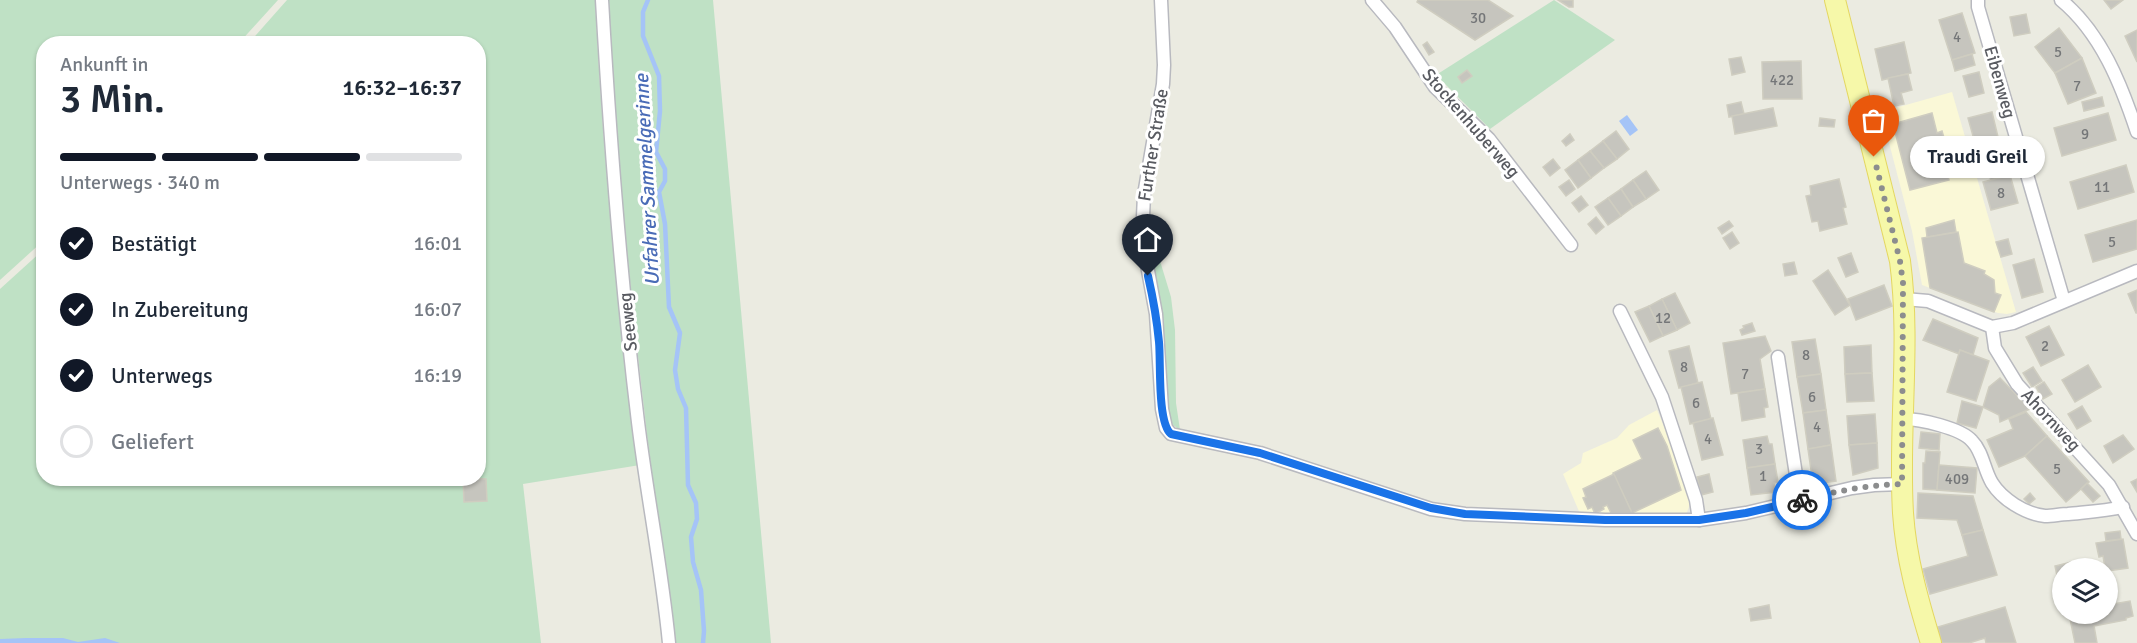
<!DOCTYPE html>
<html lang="de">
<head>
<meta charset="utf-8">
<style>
	body { margin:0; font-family:Signika,sans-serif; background:#f6f6f7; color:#1f2937; height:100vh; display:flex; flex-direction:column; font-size:22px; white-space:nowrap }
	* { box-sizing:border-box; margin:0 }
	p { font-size:20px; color:#747a83 }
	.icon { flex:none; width:33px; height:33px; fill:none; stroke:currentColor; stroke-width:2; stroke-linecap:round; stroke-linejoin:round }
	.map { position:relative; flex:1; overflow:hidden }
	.panel { position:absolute; left:36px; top:36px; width:450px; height:450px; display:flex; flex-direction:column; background:#fff; border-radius:24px; box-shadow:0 2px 4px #0004 }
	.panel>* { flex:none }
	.tools { position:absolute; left:2052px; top:558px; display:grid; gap:12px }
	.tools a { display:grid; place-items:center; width:66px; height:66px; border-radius:50%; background:#fff; box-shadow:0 2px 4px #0004; font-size:30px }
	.pin { position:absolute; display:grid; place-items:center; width:51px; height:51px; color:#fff; margin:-62px -26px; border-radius:50% 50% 50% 0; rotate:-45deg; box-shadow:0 0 6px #0007 }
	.pin .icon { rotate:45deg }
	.courier { position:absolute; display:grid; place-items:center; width:60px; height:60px; margin:-30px; border:4px solid #1a73e8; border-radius:50%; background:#fff; color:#222; box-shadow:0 2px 8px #0007 }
	.bubble { position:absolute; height:42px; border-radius:21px; background:#fff; box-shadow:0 2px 4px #0004; font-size:20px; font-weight:600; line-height:42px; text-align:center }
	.headline em { font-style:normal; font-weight:600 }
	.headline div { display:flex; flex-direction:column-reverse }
	.headline { display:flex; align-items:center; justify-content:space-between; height:102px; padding:0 24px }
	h1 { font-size:39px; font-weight:600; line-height:45px }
	.bar { display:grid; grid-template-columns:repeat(4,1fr); gap:9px 6px; align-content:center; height:72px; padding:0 24px }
	.bar i { height:8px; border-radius:4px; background:#e0e1e3 }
	.bar .selected { background:#111827 }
	.bar p { grid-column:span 4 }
	ol { padding:0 24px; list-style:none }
	li { display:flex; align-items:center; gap:18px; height:66px }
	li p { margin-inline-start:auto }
	li .icon { padding:6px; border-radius:50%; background:#111827; color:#fff; stroke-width:4 }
	li:last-child { color:#747a83 }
	li i { width:33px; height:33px; border:3px solid #e0e1e3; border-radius:50% }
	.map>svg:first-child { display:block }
	.commercial { fill:#faf8d7 }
	.green { fill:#bfe1c5 }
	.water { fill:#a5c4f7 }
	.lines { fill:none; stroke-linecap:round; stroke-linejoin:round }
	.stream { stroke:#a5c4f7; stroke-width:4.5 }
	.building { fill:#c6c5be; stroke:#cfcdc0; stroke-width:1.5 }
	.minor-casing { stroke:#b8b9bf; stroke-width:15 }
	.primary-casing { stroke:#e4d761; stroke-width:22 }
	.minor { stroke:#fff; stroke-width:12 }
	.primary { stroke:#f6f8a9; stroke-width:20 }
	.done { stroke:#8c8d8e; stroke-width:6; stroke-dasharray:0 10.8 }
	.route { stroke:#1a73e8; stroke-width:8 }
	.labels { text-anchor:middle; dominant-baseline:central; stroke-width:6; stroke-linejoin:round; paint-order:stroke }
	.number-label { font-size:15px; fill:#747678 }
	.street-label { font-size:18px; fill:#595b61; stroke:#fff }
	.water-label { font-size:20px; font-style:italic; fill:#4a6cb7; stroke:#fff }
</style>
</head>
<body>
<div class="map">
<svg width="2137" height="643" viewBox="0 0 2137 643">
	<rect width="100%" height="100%" fill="#ebebe1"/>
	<g class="commercial">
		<polygon points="1952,92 2016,312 2007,314 1998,313 1922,285 1912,231 1881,112"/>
		<polygon points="1657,410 1675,453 1690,504 1686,515 1581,516 1563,474 1581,463 1583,453 1617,438 1629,425"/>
	</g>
	<g class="green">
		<polygon points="0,0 278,0 239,43 44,44 43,241 0,280"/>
		<path d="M287 0H595C603 156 617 311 640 465L523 484 541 643H0V289L43 250 44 478H478V44L249 43Z"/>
		<path d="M609 0H713L771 643H676C667 565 652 487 644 408 628 273 615 137 609 0Z"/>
		<polygon points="1554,0 1615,40 1490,129 1436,75"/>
		<polygon points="1147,206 1157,251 1171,297 1175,330 1176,403 1180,430 1173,425 1167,414 1145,235"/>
	</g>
	<g class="water">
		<polygon points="1627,115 1638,130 1630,136 1619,121"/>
		<polygon points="26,638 63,638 78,642 105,638 120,643 0,643 0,639"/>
	</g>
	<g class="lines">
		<polyline class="stream" points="648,0 643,12 643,36 659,76 660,111 656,152 665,169 665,181 659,192 665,224 669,307 680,333 675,370 678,389 686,408 688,485 696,503 697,519 691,537 693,562 701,590 704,631 703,643"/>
	</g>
	<g class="building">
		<polygon points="1418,0 1488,0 1513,16 1475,40 1417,2"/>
		<polygon points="1558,0 1573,0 1573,7 1569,7"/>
		<polygon points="2104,0 2123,0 2111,9"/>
		<polygon points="1962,13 1975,53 1952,60 1939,20"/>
		<polygon points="2026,14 2030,33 2014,36 2010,17"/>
		<polygon points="2059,28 2082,58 2055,73 2035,47"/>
		<polygon points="2137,30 2137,62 2125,36"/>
		<polygon points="1427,42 1434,52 1429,55 1423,45"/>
		<polygon points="1904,42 1911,73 1882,80 1875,49"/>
		<polygon points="1972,54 1975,65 1955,71 1952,60"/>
		<polygon points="1741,57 1745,72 1732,75 1729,59"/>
		<polygon points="2082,58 2096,93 2068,104 2055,73"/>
		<polygon points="1801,61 1802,99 1763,99 1762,62"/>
		<polygon points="1467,70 1472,76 1462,83 1458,77"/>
		<polygon points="1979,72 1984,93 1969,97 1963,76"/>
		<polygon points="1908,74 1912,90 1901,93 1904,104 1894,106 1888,78"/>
		<polygon points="2102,97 2104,106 2084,111 2082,102"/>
		<polygon points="1741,102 1744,114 1729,117 1727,105"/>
		<polygon points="1773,108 1777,126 1735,134 1732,116"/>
		<polygon points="1992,112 1998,137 1975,143 1968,118"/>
		<polygon points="1932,113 1937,133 1942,131 1947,148 1941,149 1949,180 1910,190 1893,124"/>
		<polygon points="2108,113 2116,140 2062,156 2054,128"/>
		<polygon points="1820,118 1835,120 1834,127 1819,126"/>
		<polygon points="1616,131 1629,149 1617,159 1603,141"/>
		<polygon points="1570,134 1574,140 1566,146 1562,141"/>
		<polygon points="1603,141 1617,159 1604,168 1590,151"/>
		<polygon points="1590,151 1604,168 1591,178 1578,160"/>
		<polygon points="1979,152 1985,173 1977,176 1971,154"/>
		<polygon points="1553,159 1560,168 1550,176 1543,167"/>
		<polygon points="1578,160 1591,178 1578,188 1565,170"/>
		<polygon points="2126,165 2134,192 2078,209 2070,182"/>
		<polygon points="2008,169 2010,175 1991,180 1989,175"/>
		<polygon points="1646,171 1659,190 1646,199 1633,180"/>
		<polygon points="2010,175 2018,203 1991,210 1983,182"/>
		<polygon points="1839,179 1846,207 1843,208 1847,224 1820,231 1818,221 1812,222 1806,196 1811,195 1810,186"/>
		<polygon points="1569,180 1575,189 1566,196 1559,187"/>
		<polygon points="1633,180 1646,199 1633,207 1621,189"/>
		<polygon points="1621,189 1633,207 1621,216 1608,198"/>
		<polygon points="1581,196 1588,205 1579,212 1572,203"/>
		<polygon points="1608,198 1621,216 1608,225 1595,207"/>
		<polygon points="1596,217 1604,227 1596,234 1588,224"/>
		<polygon points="1954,220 1956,232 1927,237 1926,228"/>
		<polygon points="2137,220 2137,249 2093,262 2085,235"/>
		<polygon points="1729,221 1733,226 1722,234 1718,228"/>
		<polygon points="1732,232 1739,243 1730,249 1723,238"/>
		<polygon points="1958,232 1964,263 1985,271 1984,274 1994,280 1995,293 2001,295 1994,312 1930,288 1922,238"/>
		<polygon points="2008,239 2012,254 2001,257 1996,242"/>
		<polygon points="1851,253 1858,272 1846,277 1838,258"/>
		<polygon points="2034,259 2043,292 2022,298 2013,265"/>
		<polygon points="1794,262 1797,274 1785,276 1783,264"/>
		<polygon points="1828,270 1850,305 1835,315 1813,281"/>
		<polygon points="1884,285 1892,306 1856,320 1848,299"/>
		<polygon points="2137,290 2137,313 2136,313 2128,294"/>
		<polygon points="1675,293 1690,323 1677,330 1662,299"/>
		<polygon points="1662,299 1677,330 1663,336 1649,306"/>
		<polygon points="1649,306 1663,336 1650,342 1635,312"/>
		<polygon points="1933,319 1978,338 1973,355 1960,350 1959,354 1923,340"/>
		<polygon points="1752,323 1755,331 1742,335 1740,330 1744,328 1743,326"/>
		<polygon points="2049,326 2064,355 2041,366 2026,337"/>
		<polygon points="1765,336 1771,351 1760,359 1765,389 1731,394 1723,343"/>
		<polygon points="1815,339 1821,374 1797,377 1792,342"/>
		<polygon points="1871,345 1872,373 1845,374 1844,347"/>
		<polygon points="1689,346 1698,383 1679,388 1669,351"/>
		<polygon points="1960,350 1989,361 1976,401 1947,392"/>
		<polygon points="2088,365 2101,387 2075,402 2062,380"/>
		<polygon points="2033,367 2042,381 2032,387 2023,373"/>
		<polygon points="1872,373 1874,401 1847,402 1845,374"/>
		<polygon points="1821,374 1826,410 1803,413 1797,377"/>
		<polygon points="2000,378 2030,409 2000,422 1999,415 1983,407 1989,387"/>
		<polygon points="1702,382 1711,419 1690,424 1681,387"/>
		<polygon points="2044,382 2052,394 2043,399 2036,387"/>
		<polygon points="1765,389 1768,407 1764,408 1765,417 1742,421 1738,393"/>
		<polygon points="1962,401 1983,407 1976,428 1957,423"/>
		<polygon points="2082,406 2091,421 2077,429 2068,414"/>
		<polygon points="1826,410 1831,445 1808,449 1803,413"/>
		<polygon points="2026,412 2047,436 2025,456 1999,467 1987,440 2013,429 2009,419"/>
		<polygon points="1875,414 1877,443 1849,445 1847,416"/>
		<polygon points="1713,418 1723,455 1702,460 1693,423"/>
		<polygon points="1658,428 1667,446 1681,490 1632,513 1613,473 1642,459 1633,440"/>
		<polygon points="1921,432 1940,434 1939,450 1919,448"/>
		<polygon points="2123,435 2134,449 2113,463 2104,446"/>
		<polygon points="1767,436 1769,444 1772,444 1775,464 1747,468 1743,440"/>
		<polygon points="2047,436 2089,482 2066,502 2025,456"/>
		<polygon points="1877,443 1878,468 1853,475 1849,445"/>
		<polygon points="1831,445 1836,481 1813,484 1808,449"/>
		<polygon points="1926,451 1940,452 1937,490 1923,489 1923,463 1925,463"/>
		<polygon points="1775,464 1778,482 1774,483 1776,492 1751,495 1747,468"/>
		<polygon points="1939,465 1977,468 1975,493 1937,490"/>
		<polygon points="1614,474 1632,513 1611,513 1607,505 1603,507 1604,509 1595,514 1592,507 1588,509 1583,498 1586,497 1583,489"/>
		<polygon points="1709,474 1713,492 1701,495 1697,477"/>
		<polygon points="463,478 486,479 487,501 464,502"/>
		<polygon points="2137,479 2137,492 2131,482"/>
		<polygon points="2087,483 2100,496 2093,502 2081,489"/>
		<polygon points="1918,493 1973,496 1983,530 1962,535 1957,520 1917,518"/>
		<polygon points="2030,493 2035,499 2029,504 2024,499"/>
		<polygon points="1983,530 1997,575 1930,594 1923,569 1968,556 1962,535"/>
		<polygon points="2120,531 2121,539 2106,541 2105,533"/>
		<polygon points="2123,539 2128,568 2108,571 2108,568 2105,568 2103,556 2099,557 2096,543"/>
		<polygon points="2076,561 2078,568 2062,568 2062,600 2055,566"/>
		<polygon points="2130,601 2133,616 2126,618 2126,620 2094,626 2097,643 2075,643 2069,614 2108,614 2108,605"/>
		<polygon points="1769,605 1771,618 1751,621 1749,609"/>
		<polygon points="2005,607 2016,643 1986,643 1985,638 1969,643 1942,643 1938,627"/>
	</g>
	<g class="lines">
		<defs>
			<g id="minor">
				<path d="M602 0C610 141 621 282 638 422 647 496 662 569 669 643"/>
				<polyline points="1161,0 1164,65 1163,84 1144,195 1142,238 1156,314 1162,409 1166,428 1171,434 1260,453 1431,509 1465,514 1605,520 1699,520 1746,513 1852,488 1874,485 1902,484"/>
				<polyline points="1372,0 1395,27 1435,87 1489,139 1571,245"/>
				<polyline points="1978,0 1978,7 2064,301"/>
				<path d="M2061 0C2101 33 2121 84 2137 132"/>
				<polyline points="1904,299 1928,301 1992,327 2013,323 2137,271"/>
				<polyline points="1620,311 1662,397 1696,500 1699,520"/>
				<polyline points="1992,327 1995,348 2017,384 2109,485 2137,534"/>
				<polyline points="1778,357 1800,501"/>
				<path d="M1903 419C1920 419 1961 428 1972 441 1983 452 1984 470 1992 483 2002 499 2025 514 2045 516 2053 516 2061 514 2068 514 2087 512 2105 511 2123 507"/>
			</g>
			<path id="primary" d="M1835 0 1900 261C1911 344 1898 429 1903 513 1906 558 1918 600 1931 643"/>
		</defs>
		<use href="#minor" class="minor-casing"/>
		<use href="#primary" class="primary-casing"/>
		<use href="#minor" class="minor"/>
		<use href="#primary" class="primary"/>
	</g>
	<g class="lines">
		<path class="done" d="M1802 500C1836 491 1868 485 1902 484L1903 283 1900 261 1874 157"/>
		<path class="route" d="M1148 276C1153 298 1157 320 1159 342 1161 362 1157 422 1171 434L1260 453 1431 508 1465 514 1605 520H1699L1746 513 1802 500"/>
	</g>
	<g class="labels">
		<g class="number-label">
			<text x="1478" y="18">30</text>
			<text x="1957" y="37">4</text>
			<text x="2058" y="52">5</text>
			<text x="1782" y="80">422</text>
			<text x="2077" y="86">7</text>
			<text x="2085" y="134">9</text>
			<text x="2102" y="187">11</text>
			<text x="2001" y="193">8</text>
			<text x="2112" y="242">5</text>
			<text x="1663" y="318">12</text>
			<text x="2045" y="346">2</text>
			<text x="1806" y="355">8</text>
			<text x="1684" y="367">8</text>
			<text x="1745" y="374">7</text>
			<text x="1812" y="397">6</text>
			<text x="1696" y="403">6</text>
			<text x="1817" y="427">4</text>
			<text x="1708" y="439">4</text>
			<text x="1759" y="449">3</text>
			<text x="2057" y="469">5</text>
			<text x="1763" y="476">1</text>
			<text x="1957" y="479">409</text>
		</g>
		<g class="street-label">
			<text transform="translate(2000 82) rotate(74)">Eibenweg</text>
			<text transform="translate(1471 123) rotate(49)">Stockenhuberweg</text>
			<text transform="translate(1153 145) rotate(-81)">Further Straße</text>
			<text transform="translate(628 322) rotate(-96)">Seeweg</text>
			<text transform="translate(2051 420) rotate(47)">Ahornweg</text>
		</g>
		<g class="water-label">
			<text transform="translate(647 180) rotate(-93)">Urfahrer Sammelgerinne</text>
		</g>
	</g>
</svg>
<div class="tools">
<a><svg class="icon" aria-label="layers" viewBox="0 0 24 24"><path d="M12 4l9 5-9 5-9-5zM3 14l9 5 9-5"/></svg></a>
</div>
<div class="pin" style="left:1874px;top:157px;background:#ea580c"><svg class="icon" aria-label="bag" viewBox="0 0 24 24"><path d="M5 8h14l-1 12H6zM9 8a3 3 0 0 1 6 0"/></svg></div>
<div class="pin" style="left:1148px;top:276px;background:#1f2937"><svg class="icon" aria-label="home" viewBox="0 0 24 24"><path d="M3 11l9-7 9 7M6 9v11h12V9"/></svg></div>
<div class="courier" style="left:1802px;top:500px"><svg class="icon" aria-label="bike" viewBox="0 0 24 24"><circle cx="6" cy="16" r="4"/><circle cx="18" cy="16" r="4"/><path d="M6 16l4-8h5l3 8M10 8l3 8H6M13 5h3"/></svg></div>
<div class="bubble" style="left:1910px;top:136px;width:135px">Traudi Greil</div>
<section class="panel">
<div class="headline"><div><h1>3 Min.</h1><p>Ankunft in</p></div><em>16:32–16:37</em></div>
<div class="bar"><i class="selected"></i><i class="selected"></i><i class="selected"></i><i></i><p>Unterwegs · 340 m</p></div>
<ol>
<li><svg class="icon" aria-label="check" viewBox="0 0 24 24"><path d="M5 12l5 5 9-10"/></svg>Bestätigt<p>16:01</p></li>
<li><svg class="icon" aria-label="check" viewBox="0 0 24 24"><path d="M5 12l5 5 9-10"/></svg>In Zubereitung<p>16:07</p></li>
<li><svg class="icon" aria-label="check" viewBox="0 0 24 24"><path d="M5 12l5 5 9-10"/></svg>Unterwegs<p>16:19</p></li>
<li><i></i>Geliefert</li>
</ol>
</section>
</div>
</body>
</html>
